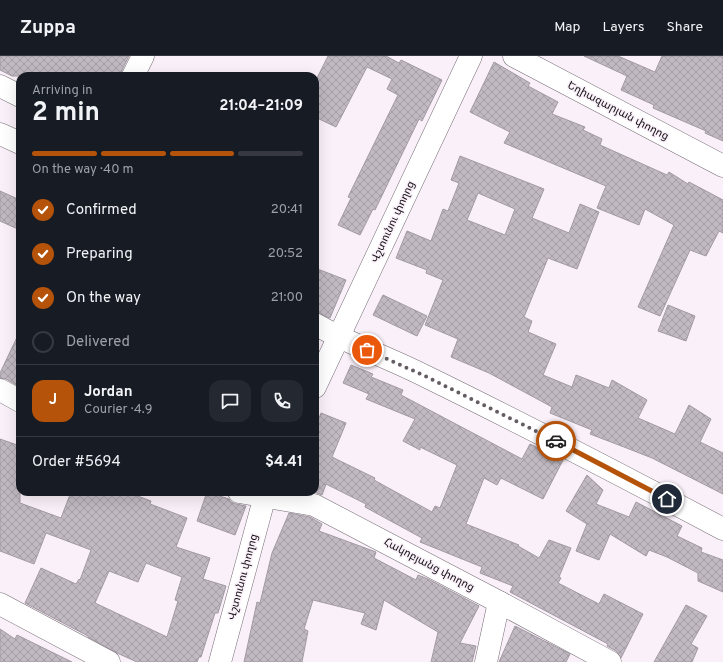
<!DOCTYPE html>
<html lang="en">
<head>
<meta charset="utf-8">
<style>
	body { margin:0; font-family:Overpass,"Noto Sans Armenian",sans-serif; background:#242831; color:#f1f3f6; height:100vh; display:flex; flex-direction:column; font-size:15px; white-space:nowrap }
	* { box-sizing:border-box; margin:0 }
	p { font-size:13px; color:#9ea1a6 }
	.icon { flex:none; width:22px; height:22px; fill:none; stroke:currentColor; stroke-width:2; stroke-linecap:round; stroke-linejoin:round }
	.map { position:relative; flex:1; overflow:hidden }
	.details { position:absolute; left:16px; top:16px; width:303px; height:424px; display:flex; flex-direction:column; background:#171b24; border-radius:12px; box-shadow:0 4px 16px #0002 }
	.details>* { flex:none }
	.pin { position:absolute; display:grid; place-items:center; width:34px; height:34px; color:#fff; margin:-17px; border:2px solid #fff; border-radius:50%; box-shadow:0 1px 4px #0007 }
	.courier { position:absolute; display:grid; place-items:center; width:40px; height:40px; margin:-20px; border:3px solid #b45309; border-radius:50%; background:#fff; color:#222; box-shadow:0 1px 5px #0007 }
	.overview em { font-style:normal; font-weight:700 }
	.overview div { display:flex; flex-direction:column-reverse }
	.overview { display:flex; align-items:center; justify-content:space-between; height:68px; padding:0 16px }
	h1 { font-size:26px; font-weight:700; line-height:30px }
	.bar { display:grid; grid-template-columns:repeat(4,1fr); gap:6px 4px; align-content:center; height:48px; padding:0 16px }
	.bar i { height:5px; border-radius:3px; background:#363941 }
	.bar .selected { background:#b45309 }
	.bar p { grid-column:span 4 }
	.line { display:flex; align-items:center; gap:10px; padding:0 16px; border-top:1px solid #363941 }
	.line div { flex:1 }
	.round { display:grid; place-items:center; flex:none; width:42px; height:42px; border-radius:12px; background:#242831 }
	ol { padding:0 16px; list-style:none }
	li { display:flex; align-items:center; gap:12px; height:44px }
	li p { margin-inline-start:auto }
	li .icon { padding:4px; border-radius:50%; background:#b45309; color:#fff; stroke-width:4 }
	li:last-child { color:#9ea1a6 }
	li i { width:22px; height:22px; border:2px solid #363941; border-radius:50% }
	header { display:flex; align-items:center; gap:24px; box-sizing:border-box; height:56px; padding:0 20px; background:#171b24; border-bottom:1px solid #363941 }
	header strong { font-size:19px }
	nav { display:flex; gap:22px; margin-inline-start:auto; font-size:14px }
	.map>svg:first-child { display:block }
	.building { fill:url(#building-cross-hatch); stroke:#a29aa3; fill-rule:evenodd }
	.lines { fill:none; stroke-linecap:round; stroke-linejoin:round }
	.minor-casing { stroke:#766e75; stroke-width:23 }
	.minor { stroke:#fff; stroke-width:22 }
	.done { stroke:#645e64; stroke-width:4; stroke-dasharray:0 7.2 }
	.route { stroke:#b45309; stroke-width:5 }
	.labels { text-anchor:middle; dominant-baseline:central; stroke-width:3; stroke-linejoin:round; paint-order:stroke }
	.street-label { font-size:11px; fill:#131013; stroke:#faf0f9 }
</style>
</head>
<body>
<header>
<strong>Zuppa</strong>
<nav><a>Map</a><a>Layers</a><a>Share</a></nav>
</header>
<div class="map">
<svg width="723" height="606" viewBox="0 0 723 606">
	<defs>
		<pattern id="building-cross-hatch" width="8" height="8" patternUnits="userSpaceOnUse"><rect width="8" height="8" fill="#c1b9c2"/><path d="M0 0l8 8M0 8l8-8" fill="none" stroke="#a59ea6"/></pattern>
	</defs>
	<rect width="100%" height="100%" fill="#faf0f9"/>
	<g class="building">
		<polygon points="0,0 129,0 122,14 121,20 12,20 0,14"/>
		<polygon points="328,0 386,0 399,7 401,4 442,24 422,65 419,63 375,154 373,153 360,179 338,169 351,142 348,141 398,39 387,33 392,23 367,11 336,71 315,61 315,26"/>
		<polygon points="584,0 618,0 655,16 662,0 723,0 723,85 705,77 706,75 653,52 654,49 621,34 627,20"/>
		<polygon points="494,6 530,27 528,30 558,46 552,58 585,71 583,74 602,83 600,89 667,119 669,116 688,128 689,126 723,144 723,177 719,175 706,200 690,194 660,260 638,251 674,169 645,153 639,169 597,152 606,130 504,87 510,76 470,56"/>
		<path d="M460 100 544 133 532 162 569 177 580 148 599 156 577 213 548 202 524 261 532 265 528 276 556 288 543 319 572 331 576 319 609 332 612 324 647 344 638 362 675 378 689 349 711 363 700 386 723 397V438L652 402 624 391 590 378 592 374 550 357 552 351 489 317 451 301 458 283 425 269 443 224 426 217 427 214 396 202 407 175 431 185 443 153 448 155 459 127 451 124ZM478 137 515 153 505 179 467 164Z"/>
		<polygon points="0,135 20,144 20,174 0,165"/>
		<polygon points="315,212 346,224 330,262 315,256"/>
		<polygon points="383,239 427,260 417,280 373,259"/>
		<polygon points="668,249 695,260 686,285 658,275"/>
		<polygon points="20,275 20,331 6,323 0,322 0,317"/>
		<polygon points="351,309 373,318 371,321 403,334 401,339 522,403 530,388 563,404 543,443 501,422 497,429 484,422 466,468 519,489 518,490 539,502 549,484 571,492 559,521 561,522 558,527 599,548 604,538 643,558 621,602 616,595 607,590 608,588 510,536 513,530 480,517 482,511 420,486 422,482 365,451 366,448 326,428 322,439 315,436 315,372 321,357 346,367 332,401 375,422 374,424 432,456 435,450 440,452 457,409 420,391 420,394 403,385 415,363 366,343 369,338 343,327"/>
		<path d="M0 383 20 390V447L61 462 71 436H127L151 445 150 448 187 462 176 491 210 502 203 523 226 530 218 557H215L201 601H199L197 606H137L117 597 88 581V580L25 547 41 512 76 528 79 523 80 524 91 494 46 477 34 508 0 495ZM146 507 182 521 175 544 178 545 167 581 95 547 109 515 138 526Z"/>
		<polygon points="587,419 603,434 596,448 629,461 636,446 682,470 677,480 702,492 701,496 723,504 723,536 698,525 698,517 667,501 649,494 646,500 610,478 599,504 576,495 587,468 566,455"/>
		<polygon points="207,436 229,443 231,446 236,448 246,450 235,479 197,465"/>
		<polygon points="289,457 310,461 322,468 319,475 376,496 374,502 416,524 418,519 428,523 479,550 460,587 476,590 472,606 431,606 438,576 384,544 376,574 361,568 365,557 313,544 304,573 308,575 302,606 244,606 257,546 260,547 272,497"/>
		<polygon points="686,549 707,560 691,588 698,592 692,606 654,606"/>
		<polygon points="515,570 570,598 566,606 499,606"/>
		<polygon points="0,573 15,583 17,579 72,606 0,606"/>
	</g>
	<g class="lines">
		<defs>
			<g id="minor">
				<polyline points="514,0 723,110"/>
				<polyline points="133,20 143,0"/>
				<polyline points="0,30 20,40"/>
				<polyline points="0,78 20,87"/>
				<path d="M315 268C351 289 390 302 427 321 527 370 625 421 723 473"/>
				<polyline points="315,331 471,0"/>
				<polyline points="0,334 20,345"/>
				<polyline points="239,436 314,449 499,546 610,606"/>
				<polyline points="0,548 109,606"/>
				<polyline points="220,606 266,436"/>
				<polyline points="486,606 499,546"/>
			</g>
		</defs>
		<use href="#minor" class="minor-casing"/>
		<use href="#minor" class="minor"/>
	</g>
	<g class="lines">
		<polyline class="done" points="367,294 425,320 556,385"/>
		<polyline class="route" points="556,385 667,443"/>
	</g>
	<g class="labels">
		<g class="street-label">
			<text transform="translate(618 55) rotate(28)">Եղիազարյան փողոց</text>
			<text transform="translate(393 166) rotate(-65)">Վշտունու փողոց</text>
			<text transform="translate(429 509) rotate(28)">Հակոբյանց փողոց</text>
			<text transform="translate(243 521) rotate(-75)">Վշտունու փողոց</text>
		</g>
	</g>
</svg>
<div class="pin" style="left:367px;top:294px;background:#ea580c"><svg class="icon" aria-label="bag" viewBox="0 0 24 24"><path d="M5 8h14l-1 12H6zM9 8a3 3 0 0 1 6 0"/></svg></div>
<div class="pin" style="left:667px;top:443px;background:#1f2937"><svg class="icon" aria-label="home" viewBox="0 0 24 24"><path d="M3 11l9-7 9 7M6 9v11h12V9"/></svg></div>
<div class="courier" style="left:556px;top:385px"><svg class="icon" aria-label="car" viewBox="0 0 24 24"><path d="M5 17H2v-5l4-1 3-4h7l3 4 3 1v5h-3M9 17h6M6 11h13"/><circle cx="7" cy="17" r="2"/><circle cx="17" cy="17" r="2"/></svg></div>
<section class="details">
<div class="overview"><div><h1>2 min</h1><p>Arriving in</p></div><em>21:04–21:09</em></div>
<div class="bar"><i class="selected"></i><i class="selected"></i><i class="selected"></i><i></i><p>On the way · 40 m</p></div>
<ol>
<li><svg class="icon" aria-label="check" viewBox="0 0 24 24"><path d="M5 12l5 5 9-10"/></svg>Confirmed<p>20:41</p></li>
<li><svg class="icon" aria-label="check" viewBox="0 0 24 24"><path d="M5 12l5 5 9-10"/></svg>Preparing<p>20:52</p></li>
<li><svg class="icon" aria-label="check" viewBox="0 0 24 24"><path d="M5 12l5 5 9-10"/></svg>On the way<p>21:00</p></li>
<li><i></i>Delivered</li>
</ol>
<div class="line" style="height:72px"><b class="round" style="background:#b45309;color:#fff">J</b><div><b>Jordan</b><p>Courier · 4.9</p></div><a class="round"><svg class="icon" aria-label="chat" viewBox="0 0 24 24"><path d="M4 5h16v11H9l-5 4z"/></svg></a><a class="round"><svg class="icon" aria-label="phone" viewBox="0 0 24 24"><path d="M5 4h4l2 5-3 2q2 4 5 5l2-3 5 2v4C11 20 4 13 5 4z"/></svg></a></div>
<div class="line" style="height:52px"><div>Order #5694</div><b>$4.41</b></div>
</section>
</div>
</body>
</html>
